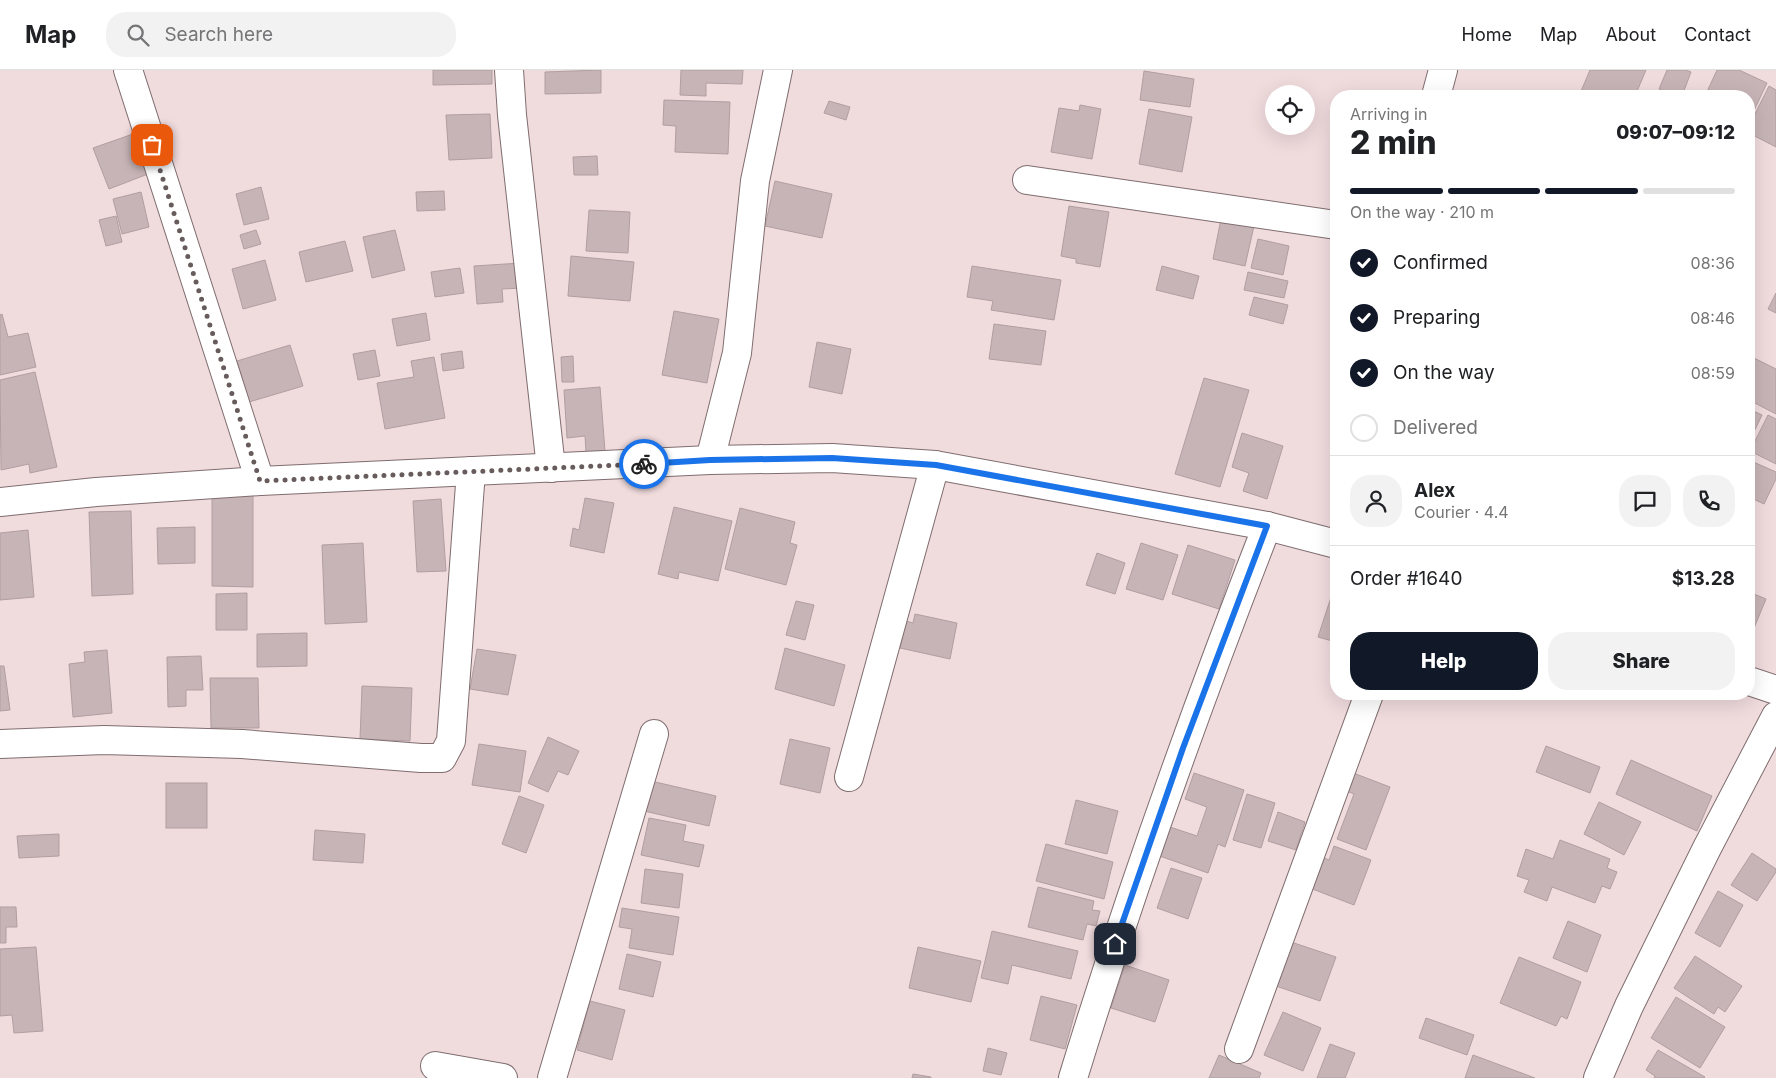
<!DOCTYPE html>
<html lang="en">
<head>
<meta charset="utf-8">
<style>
	body { margin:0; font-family:Inter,sans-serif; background:#f2f2f2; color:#202124; height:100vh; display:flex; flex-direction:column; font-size:19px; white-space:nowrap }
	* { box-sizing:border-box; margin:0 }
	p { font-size:16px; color:#757577 }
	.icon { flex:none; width:28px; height:28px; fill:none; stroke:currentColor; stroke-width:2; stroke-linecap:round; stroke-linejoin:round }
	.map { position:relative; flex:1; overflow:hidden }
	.drawer { position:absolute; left:1330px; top:20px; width:425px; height:610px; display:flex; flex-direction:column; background:#fff; border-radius:20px; box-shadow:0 5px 20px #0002 }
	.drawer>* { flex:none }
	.controls { position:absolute; left:1265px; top:15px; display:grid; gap:10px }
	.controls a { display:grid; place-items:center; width:50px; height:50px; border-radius:50%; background:#fff; box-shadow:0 5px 20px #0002; font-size:25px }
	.pin { position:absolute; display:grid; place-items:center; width:42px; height:42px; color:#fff; margin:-21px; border-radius:10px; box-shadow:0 2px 8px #0006 }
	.courier { position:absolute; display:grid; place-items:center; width:50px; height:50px; margin:-25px; border:4px solid #1a73e8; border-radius:50%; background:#fff; color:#222; box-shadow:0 1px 6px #0007 }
	.head em { font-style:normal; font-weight:800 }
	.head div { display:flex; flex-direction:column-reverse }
	.head { display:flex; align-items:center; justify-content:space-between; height:85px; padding:0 20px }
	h1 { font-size:32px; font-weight:800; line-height:38px }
	.bar { display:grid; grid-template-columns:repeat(4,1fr); gap:8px 5px; align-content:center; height:60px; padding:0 20px }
	.bar i { height:6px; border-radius:4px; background:#e0e0e0 }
	.bar .active { background:#111827 }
	.bar p { grid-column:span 4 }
	.line { display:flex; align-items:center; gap:12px; padding:0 20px; border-top:1px solid #e0e0e0 }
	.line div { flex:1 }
	.round { display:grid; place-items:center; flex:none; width:52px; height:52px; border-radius:20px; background:#f2f2f2 }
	ol { padding:0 20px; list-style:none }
	li { display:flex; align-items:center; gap:15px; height:55px }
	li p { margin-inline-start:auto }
	li .icon { padding:5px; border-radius:50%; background:#111827; color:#fff; stroke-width:4 }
	li:last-child { color:#757577 }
	li i { width:28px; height:28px; border:2px solid #e0e0e0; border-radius:50% }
	.cta { display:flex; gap:10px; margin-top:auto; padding:10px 20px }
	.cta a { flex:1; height:58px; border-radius:20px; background:#111827; color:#fff; font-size:20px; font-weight:800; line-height:58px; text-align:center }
	.cta a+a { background:#f2f2f2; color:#202124 }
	header { display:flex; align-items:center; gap:30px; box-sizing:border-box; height:70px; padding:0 25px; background:#fff; border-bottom:1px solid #e0e0e0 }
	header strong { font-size:24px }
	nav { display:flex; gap:28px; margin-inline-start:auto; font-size:18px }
	.search { width:350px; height:45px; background:#f2f2f2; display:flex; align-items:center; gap:12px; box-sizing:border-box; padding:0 18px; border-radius:20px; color:#757577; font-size:19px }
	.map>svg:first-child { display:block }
	.building { fill:#c7b4b6; stroke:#b19ea0 }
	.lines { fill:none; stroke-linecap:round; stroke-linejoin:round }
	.minor-casing { stroke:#7f6d6f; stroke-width:30 }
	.minor { stroke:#fff; stroke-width:28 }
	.done { stroke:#675b5c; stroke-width:5; stroke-dasharray:0 9 }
	.route { stroke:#1a73e8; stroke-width:6 }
</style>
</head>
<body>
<header>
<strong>Map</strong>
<div class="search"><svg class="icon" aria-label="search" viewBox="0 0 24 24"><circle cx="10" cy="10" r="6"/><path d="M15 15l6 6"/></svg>Search here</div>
<nav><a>Home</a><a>Map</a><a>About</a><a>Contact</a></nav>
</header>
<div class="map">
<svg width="1776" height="1008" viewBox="0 0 1776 1008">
	<rect width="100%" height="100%" fill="#f0dbdd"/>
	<g class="building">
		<polygon points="433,0 492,0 492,14 433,15"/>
		<polygon points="601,0 601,23 545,24 545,2"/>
		<polygon points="681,0 743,0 742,14 706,13 706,26 680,25"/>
		<polygon points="1590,0 1646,0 1635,26 1579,26"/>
		<polygon points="1667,0 1686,0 1691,2 1682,26 1676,26 1659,19"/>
		<polygon points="1717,0 1739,0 1767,13 1749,51 1749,26 1705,26"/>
		<polygon points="1144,1 1194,9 1190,37 1140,30"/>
		<polygon points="1769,16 1776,20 1776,77 1749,63 1749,56"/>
		<polygon points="664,30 730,32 728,84 675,82 676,56 663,55"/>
		<polygon points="829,31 850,37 846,50 824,43"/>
		<polygon points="1080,35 1101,39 1092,89 1051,82 1059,38 1079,41"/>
		<polygon points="1149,39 1192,47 1182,102 1139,94"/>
		<polygon points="490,44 492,88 449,90 446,45"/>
		<polygon points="133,64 148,104 109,119 93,78"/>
		<polygon points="597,86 598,105 574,105 573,87"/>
		<polygon points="775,111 832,124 822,168 765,156"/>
		<polygon points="261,117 269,149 244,155 236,124"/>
		<polygon points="444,121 445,140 417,141 416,122"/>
		<polygon points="141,122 149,157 122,164 113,129"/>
		<polygon points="1069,136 1109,142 1100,197 1076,193 1076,189 1061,186"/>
		<polygon points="589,140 630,142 628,183 586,181"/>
		<polygon points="116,146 122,172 106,176 99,150"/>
		<polygon points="1221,149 1254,156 1245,196 1213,189"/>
		<polygon points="256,160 261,174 244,179 240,165"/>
		<polygon points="395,160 405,200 372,208 363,167"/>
		<polygon points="1258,169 1289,176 1283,205 1251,198"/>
		<polygon points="345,171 353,201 306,212 299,182"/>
		<polygon points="571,186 634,192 630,231 568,226"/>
		<polygon points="265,190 276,230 243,239 232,199"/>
		<polygon points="521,193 522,218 502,219 503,232 477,234 474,196"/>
		<polygon points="972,196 1061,210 1054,250 991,240 993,231 967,227"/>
		<polygon points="1162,196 1199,206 1193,229 1156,220"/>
		<polygon points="460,198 464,223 435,227 431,202"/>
		<polygon points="1248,202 1288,211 1284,228 1244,220"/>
		<polygon points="1776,223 1776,243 1768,239"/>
		<polygon points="1254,227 1288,235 1283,254 1249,245"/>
		<polygon points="674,241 719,249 707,313 662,305"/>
		<polygon points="426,243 430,270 397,276 392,249"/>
		<polygon points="2,244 8,267 28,263 36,297 0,305 0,245"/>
		<polygon points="994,254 1046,261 1041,295 989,289"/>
		<polygon points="817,272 851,279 842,324 809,317"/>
		<polygon points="290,275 303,316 249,332 237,291"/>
		<polygon points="375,280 380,306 358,310 353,284"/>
		<polygon points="462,281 464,298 443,301 441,284"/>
		<polygon points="573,286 574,312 562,312 561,287"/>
		<polygon points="434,287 445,348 385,359 377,313 414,307 411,291"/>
		<polygon points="1754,288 1776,299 1776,344 1749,330 1749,297"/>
		<polygon points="35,302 57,397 30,403 29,394 1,400 0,310"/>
		<polygon points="1204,308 1249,320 1220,417 1175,404"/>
		<polygon points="600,317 605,381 586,382 585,366 567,368 564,320"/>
		<polygon points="1749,339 1762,345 1749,372"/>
		<polygon points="1768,345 1776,349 1776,394 1750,381"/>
		<polygon points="1242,363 1283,376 1267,429 1243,421 1249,403 1232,397"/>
		<polygon points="1749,390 1776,402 1776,409 1764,434 1749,427"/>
		<polygon points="212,425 253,425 253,517 212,516"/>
		<polygon points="585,428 614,433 604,483 570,476 573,458 579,460"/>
		<polygon points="441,429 446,501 417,502 413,431"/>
		<polygon points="674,437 732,451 718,511 679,502 678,509 658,504"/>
		<polygon points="740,438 795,452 790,473 797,475 786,515 725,499"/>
		<polygon points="131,441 133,524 92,526 89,442"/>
		<polygon points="195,457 195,493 158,494 157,458"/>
		<polygon points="28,460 34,527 0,530 0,463"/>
		<polygon points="363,473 367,552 325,554 322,475"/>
		<polygon points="1141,473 1178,485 1163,530 1126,519"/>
		<polygon points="1188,475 1235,490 1219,539 1172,524"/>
		<polygon points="1097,483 1125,493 1115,524 1086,515"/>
		<polygon points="1336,512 1336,572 1318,567"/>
		<polygon points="1749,522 1766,529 1749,570"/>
		<polygon points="247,523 247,560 216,560 216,524"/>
		<polygon points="796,531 814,535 805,570 786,565"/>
		<polygon points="915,544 957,553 950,589 900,578 906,551 913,553"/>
		<polygon points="307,563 307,596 257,597 257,564"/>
		<polygon points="785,578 845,595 834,636 775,619"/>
		<polygon points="477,579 516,585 508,625 470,619"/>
		<polygon points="107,580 112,643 73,647 69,594 85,592 84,582"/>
		<polygon points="201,586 203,620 186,620 186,636 168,637 167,587"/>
		<polygon points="0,596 4,596 10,640 0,641"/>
		<polygon points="210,608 258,608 259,658 211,658"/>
		<polygon points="362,616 412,618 410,671 360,669"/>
		<polygon points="548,667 579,681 568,705 558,701 548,722 528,713"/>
		<polygon points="790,669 830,678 820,723 780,714"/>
		<polygon points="479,674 526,681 520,722 472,715"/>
		<polygon points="1546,676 1600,697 1590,723 1536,702"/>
		<polygon points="1631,690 1712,726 1697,761 1616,724"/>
		<polygon points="1348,701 1390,717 1366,780 1337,769 1354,724 1342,719"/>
		<polygon points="1194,703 1244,720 1225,777 1218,774 1208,803 1154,784 1164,755 1197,766 1207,737 1185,729"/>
		<polygon points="651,711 716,726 709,756 644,741"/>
		<rect x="166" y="713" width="41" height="45"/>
		<polygon points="1247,724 1275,733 1261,778 1233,770"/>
		<polygon points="519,726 544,735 526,783 502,774"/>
		<polygon points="1076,730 1118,741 1107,784 1065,774"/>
		<polygon points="1599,732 1641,752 1624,785 1584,764"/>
		<polygon points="1278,742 1305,752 1296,780 1268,771"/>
		<polygon points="649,748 686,755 683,771 704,775 699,797 641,785"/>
		<polygon points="315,760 365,764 363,793 313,790"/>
		<polygon points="59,764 59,786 19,788 17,766"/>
		<polygon points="1560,770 1610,789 1607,798 1617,802 1610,819 1602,816 1595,833 1552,817 1547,831 1524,822 1529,810 1517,806 1526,779 1553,789"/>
		<polygon points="1046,774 1113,792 1104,829 1036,811"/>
		<polygon points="1334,776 1371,790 1354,835 1302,815 1315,784 1329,790"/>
		<polygon points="1752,783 1776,799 1776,802 1757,831 1731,815"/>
		<polygon points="1171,798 1202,808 1188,849 1157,838"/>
		<polygon points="645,799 683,804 679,838 641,833"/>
		<polygon points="1038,817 1094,831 1092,840 1100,841 1096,856 1087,854 1083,870 1028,857"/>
		<polygon points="1718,821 1743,835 1720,877 1695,863"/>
		<polygon points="0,837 16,837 17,857 6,857 6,873 0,873"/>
		<polygon points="622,838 679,847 673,885 629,878 632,859 619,857"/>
		<polygon points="1568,851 1601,865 1587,902 1553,888"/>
		<polygon points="992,861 1078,881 1071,909 1012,895 1008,914 981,908"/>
		<polygon points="1288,871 1336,887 1320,931 1273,915"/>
		<polygon points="36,877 43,961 14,963 12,945 0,946 0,879"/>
		<polygon points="918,877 981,891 971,932 909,918"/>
		<polygon points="627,884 661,892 653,927 619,919"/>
		<polygon points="1695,886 1742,916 1725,942 1718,937 1714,944 1674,918"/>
		<polygon points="1519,887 1581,912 1567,949 1561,946 1556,956 1500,933"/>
		<polygon points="1125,895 1169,910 1155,952 1111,938"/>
		<polygon points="1041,926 1077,935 1065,979 1030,970"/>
		<polygon points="1676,927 1725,957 1700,998 1651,968"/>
		<polygon points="590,931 625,940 612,990 577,980"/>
		<polygon points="1283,942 1321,958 1303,1001 1264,985"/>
		<polygon points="1426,948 1474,965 1467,985 1419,968"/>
		<polygon points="1330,974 1355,983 1345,1008 1317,1008"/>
		<polygon points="988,978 1007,983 1001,1005 983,1001"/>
		<polygon points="1658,980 1705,1007 1704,1008 1654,1008 1655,1006 1646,1000"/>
		<polygon points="1219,985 1261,1003 1259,1008 1209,1008"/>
		<polygon points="1473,985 1535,1008 1465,1008"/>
		<polygon points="913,1004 931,1007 931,1008 912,1008"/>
	</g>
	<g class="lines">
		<defs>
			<g id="minor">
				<polyline points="128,0 260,411"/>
				<polyline points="509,0 512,45 551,398"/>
				<polyline points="1436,26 1443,0"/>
				<polyline points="1027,110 1336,155"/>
				<polyline points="710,390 737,283 755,111 778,0"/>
				<polyline points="0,432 96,422 260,411 710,390 832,388 935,395 1267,456 1336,474"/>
				<polyline points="1749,611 1776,620"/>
				<polyline points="0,674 104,670 242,674 421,688 442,688 451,671 471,401"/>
				<polyline points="849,707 935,395"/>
				<polyline points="1239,979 1369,624"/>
				<polyline points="435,996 503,1008"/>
				<polyline points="552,1008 654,664"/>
				<path d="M1073 1008C1130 822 1196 638 1267 456"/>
				<polyline points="1598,1008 1629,936 1707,778 1776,646"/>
			</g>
		</defs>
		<use href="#minor" class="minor-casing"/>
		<use href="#minor" class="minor"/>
	</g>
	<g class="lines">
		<polyline class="done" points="152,75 260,411 644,394"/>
		<polyline class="route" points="644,394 710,390 832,388 936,395 1267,456 1183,678 1115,874"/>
	</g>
</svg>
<div class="controls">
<a><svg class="icon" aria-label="locate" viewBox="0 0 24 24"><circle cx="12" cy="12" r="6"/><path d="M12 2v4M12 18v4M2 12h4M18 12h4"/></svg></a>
</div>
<div class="pin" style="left:152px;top:75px;background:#ea580c"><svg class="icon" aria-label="bag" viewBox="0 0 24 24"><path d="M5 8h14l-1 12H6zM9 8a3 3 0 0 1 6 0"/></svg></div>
<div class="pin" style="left:1115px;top:874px;background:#1f2937"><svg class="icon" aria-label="home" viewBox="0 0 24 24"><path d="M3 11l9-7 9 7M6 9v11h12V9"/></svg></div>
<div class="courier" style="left:644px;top:394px"><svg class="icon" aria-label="bike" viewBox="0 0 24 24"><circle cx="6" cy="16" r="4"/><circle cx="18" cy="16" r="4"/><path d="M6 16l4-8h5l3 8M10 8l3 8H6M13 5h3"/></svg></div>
<section class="drawer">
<div class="head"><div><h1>2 min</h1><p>Arriving in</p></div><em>09:07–09:12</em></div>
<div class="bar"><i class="active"></i><i class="active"></i><i class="active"></i><i></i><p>On the way · 210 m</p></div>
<ol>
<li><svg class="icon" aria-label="check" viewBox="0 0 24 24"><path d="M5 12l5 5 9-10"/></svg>Confirmed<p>08:36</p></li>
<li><svg class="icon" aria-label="check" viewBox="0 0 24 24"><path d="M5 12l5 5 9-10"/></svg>Preparing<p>08:46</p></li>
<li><svg class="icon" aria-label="check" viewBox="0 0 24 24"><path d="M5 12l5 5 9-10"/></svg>On the way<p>08:59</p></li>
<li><i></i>Delivered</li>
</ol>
<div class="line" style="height:90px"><a class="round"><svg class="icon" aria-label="person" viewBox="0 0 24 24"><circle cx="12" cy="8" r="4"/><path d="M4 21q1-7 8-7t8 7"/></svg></a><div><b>Alex</b><p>Courier · 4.4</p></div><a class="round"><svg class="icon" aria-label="chat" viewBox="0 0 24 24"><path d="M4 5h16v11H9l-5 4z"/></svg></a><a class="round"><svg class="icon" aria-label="phone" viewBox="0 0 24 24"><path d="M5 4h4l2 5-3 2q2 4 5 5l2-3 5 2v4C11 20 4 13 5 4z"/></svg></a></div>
<div class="line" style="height:65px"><div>Order #1640</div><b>$13.28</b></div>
<div class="cta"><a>Help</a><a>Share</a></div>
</section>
</div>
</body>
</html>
